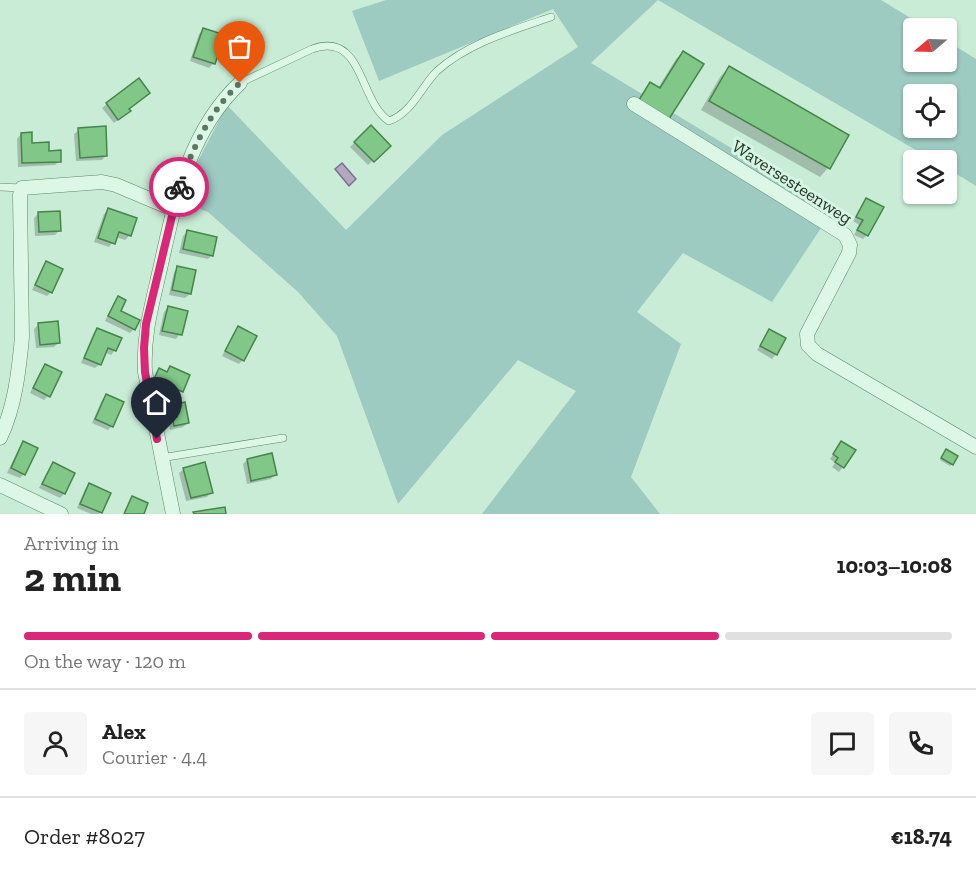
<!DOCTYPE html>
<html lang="en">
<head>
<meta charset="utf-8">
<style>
	body { margin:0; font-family:"Zilla Slab",serif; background:#f6f6f6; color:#222; height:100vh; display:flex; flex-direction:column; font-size:22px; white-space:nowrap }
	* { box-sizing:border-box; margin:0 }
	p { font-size:20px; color:#767676 }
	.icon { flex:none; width:33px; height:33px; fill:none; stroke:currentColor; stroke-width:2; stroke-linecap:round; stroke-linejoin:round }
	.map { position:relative; height:514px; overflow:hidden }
	.sheet { display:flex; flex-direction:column; background:#fff; flex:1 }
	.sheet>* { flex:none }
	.needle { width:39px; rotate:251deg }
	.controls { position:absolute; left:903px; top:18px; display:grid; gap:12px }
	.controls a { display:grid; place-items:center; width:54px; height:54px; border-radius:6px; background:#fff; box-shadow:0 2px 4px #0004; font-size:30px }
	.pin { position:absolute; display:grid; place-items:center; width:51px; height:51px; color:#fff; margin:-62px -26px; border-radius:50% 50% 50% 0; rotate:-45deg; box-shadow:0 0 6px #0007 }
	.pin .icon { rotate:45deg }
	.courier { position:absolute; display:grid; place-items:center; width:60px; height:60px; margin:-30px; border:4px solid #db2777; border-radius:50%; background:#fff; color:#222; box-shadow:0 2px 8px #0007 }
	.headline em { font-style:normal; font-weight:700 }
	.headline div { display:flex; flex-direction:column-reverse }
	.headline { display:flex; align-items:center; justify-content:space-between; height:102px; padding:0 24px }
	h1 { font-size:39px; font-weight:700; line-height:45px }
	.bar { display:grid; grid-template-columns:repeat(4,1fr); gap:9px 6px; align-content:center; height:72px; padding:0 24px }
	.bar i { height:8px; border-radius:4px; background:#e0e0e0 }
	.bar .current { background:#db2777 }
	.bar p { grid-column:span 4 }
	.line { display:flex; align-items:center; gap:15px; padding:0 24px; border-top:2px solid #e0e0e0 }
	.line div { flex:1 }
	.round { display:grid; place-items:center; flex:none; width:63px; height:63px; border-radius:6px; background:#f6f6f6 }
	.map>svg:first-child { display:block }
	.green { fill:#9dcac1; fill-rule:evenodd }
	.water { fill:#b2a9c1; stroke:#7d708f; stroke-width:1.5 }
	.shadow { fill:#0003 }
	.building { fill:#81c888; stroke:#46854a; stroke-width:1.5 }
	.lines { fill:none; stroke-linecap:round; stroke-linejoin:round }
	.lane-casing { stroke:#5e8867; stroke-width:8 }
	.street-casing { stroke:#5e8867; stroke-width:15 }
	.lane { stroke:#dcf7e6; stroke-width:7 }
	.street { stroke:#dcf7e6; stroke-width:14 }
	.done { stroke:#5c7863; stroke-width:6; stroke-dasharray:0 10.8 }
	.route { stroke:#db2777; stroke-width:8 }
	.labels { text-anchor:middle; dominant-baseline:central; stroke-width:6; stroke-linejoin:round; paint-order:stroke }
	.street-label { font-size:18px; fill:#213925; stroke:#d8f4e3 }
</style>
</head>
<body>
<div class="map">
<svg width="976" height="514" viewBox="0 0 976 514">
	<rect width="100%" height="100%" fill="#c9ecd6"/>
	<path class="green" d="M386 0H881L927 28H914V62H946L947 41 976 59V186L947 168 946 160H933L658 0 591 63 833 210 772 302 683 253 637 312 681 344 631 477 660 514H482L576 391 518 360 398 504 337 336 298 292 208 212 183 202 198 161 227 105 346 230 442 135 578 47 553 9 379 81 352 11ZM914 94H946V128H914Z"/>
	<polygon class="water" points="342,163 356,179 349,186 335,169"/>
	<g class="shadow">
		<polygon points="204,29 223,36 213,64 209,68 190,61 199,34"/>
		<polygon points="683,53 702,64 633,107 650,84 658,88 676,59"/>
		<polygon points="729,68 847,135 828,168 820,177 701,110 720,77"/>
		<polygon points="107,104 124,115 114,123 102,108"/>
		<polygon points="371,127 389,146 368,165 350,147"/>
		<polygon points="79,130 106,155 102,160 76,161 74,134"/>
		<polygon points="21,134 31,144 60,161 55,165 18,167 17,139"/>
		<polygon points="866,200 867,235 863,239 854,235 859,225 853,221"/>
		<polygon points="108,210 135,219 129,236 125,240 116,237 109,247 94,242 104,214"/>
		<polygon points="38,214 60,230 55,235 35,236 34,218"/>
		<polygon points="187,232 212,255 208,259 179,253 183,236"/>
		<polygon points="46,263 51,292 47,296 32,290 42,268"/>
		<polygon points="178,268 194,271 190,294 185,298 169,295 174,272"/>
		<polygon points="119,297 119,312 134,329 130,333 105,321 114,302"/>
		<polygon points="168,308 180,334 176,339 159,335 164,312"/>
		<polygon points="39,324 58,343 54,347 36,348 34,329"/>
		<polygon points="239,328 243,360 239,364 222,356 234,332"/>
		<polygon points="97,329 115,350 111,355 104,352 100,364 95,368 81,363 93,334"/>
		<polygon points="769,331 776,354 772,359 757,350"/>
		<polygon points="45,366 48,396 44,400 30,393 41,370"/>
		<polygon points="170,368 181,391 177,395 151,384 159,370 165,373"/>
		<polygon points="106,395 112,426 108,430 92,423 102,400"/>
		<polygon points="171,407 188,423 183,427 170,430 166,411"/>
		<polygon points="23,443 24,474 20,478 7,473 19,448"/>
		<polygon points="841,443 843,467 839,472 832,467 835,463 830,459"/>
		<polygon points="945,452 952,464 950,466 940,460"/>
		<polygon points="247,460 275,474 271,479 247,484 243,464"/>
		<polygon points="53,464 73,474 64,494 60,498 39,488 49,469"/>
		<polygon points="184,469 211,492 207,497 186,501 179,473"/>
		<polygon points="89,485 101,512 99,514 91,514 77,508 85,489"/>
	</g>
	<g class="building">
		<polygon points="203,28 225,35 215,64 193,57"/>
		<polygon points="683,51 704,64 669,119 639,100 650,82 660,88"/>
		<polygon points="729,66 849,135 830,169 709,101"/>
		<polygon points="139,78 150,93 129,109 131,111 118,120 106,103"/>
		<polygon points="371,125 391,146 374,162 354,142"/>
		<polygon points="106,126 107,156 80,158 78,128"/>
		<polygon points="32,132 32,143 49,142 49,151 61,150 61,162 22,163 21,133"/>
		<polygon points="866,198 884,207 868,236 857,230 863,220 856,217"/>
		<polygon points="108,208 137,218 131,236 119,232 115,244 98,238"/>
		<polygon points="60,211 61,231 39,232 38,212"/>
		<polygon points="187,230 217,237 213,256 183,249"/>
		<polygon points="46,261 63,269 52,293 35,285"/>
		<polygon points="177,266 196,270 191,294 172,290"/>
		<polygon points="118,296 126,300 121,311 140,320 135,330 108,316"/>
		<polygon points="168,306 188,311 182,335 162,331"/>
		<polygon points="58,321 60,343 40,345 38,323"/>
		<polygon points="238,326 257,336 244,361 225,351"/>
		<polygon points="97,328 122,338 116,351 108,348 101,365 84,358"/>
		<polygon points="769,329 786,338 777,355 760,346"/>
		<polygon points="45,364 62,372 50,397 33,388"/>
		<polygon points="170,366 190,375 183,392 154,379 159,368 167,372"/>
		<polygon points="106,394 124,402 113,427 95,419"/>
		<polygon points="185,402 189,423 174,426 170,406"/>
		<polygon points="23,441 38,448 25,475 11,468"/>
		<polygon points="841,441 856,450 844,468 835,462 838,458 833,454"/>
		<polygon points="946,449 958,456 953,465 941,458"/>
		<polygon points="272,453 277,475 251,481 247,459"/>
		<polygon points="53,462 75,473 65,494 42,484"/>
		<polygon points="205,462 213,493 191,498 183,468"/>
		<polygon points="89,483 111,493 102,513 80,504"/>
		<polygon points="132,496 148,503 144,514 124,514"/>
		<polygon points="225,507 226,514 194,514 193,512"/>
	</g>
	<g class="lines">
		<defs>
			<g id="lane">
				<path d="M240 83 312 49C363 30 359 102 389 121 412 113 421 87 437 71 468 43 513 30 551 17"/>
				<polyline points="0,187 22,188"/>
				<polyline points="161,458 283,438"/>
			</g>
			<g id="street">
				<polyline points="634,104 845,235 850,245 849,253 807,334 808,345 817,354 976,447"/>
				<path d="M0 438C15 407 19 370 22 337L20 195 22 188 102 182 116 185 173 209"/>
				<polyline points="0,485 61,514"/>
				<path d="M173 514 145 372C143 334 152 305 160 269 175 202 188 132 240 83"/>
			</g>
		</defs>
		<use href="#lane" class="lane-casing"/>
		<use href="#street" class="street-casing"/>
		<use href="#lane" class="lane"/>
		<use href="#street" class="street"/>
	</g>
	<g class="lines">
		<path class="done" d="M179 187C192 149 210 111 240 83"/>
		<polyline class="route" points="157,439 145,372 144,348 146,324 179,187"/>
	</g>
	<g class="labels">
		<g class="street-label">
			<text transform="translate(792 182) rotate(33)">Waversesteenweg</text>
		</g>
	</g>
</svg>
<div class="controls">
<a><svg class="needle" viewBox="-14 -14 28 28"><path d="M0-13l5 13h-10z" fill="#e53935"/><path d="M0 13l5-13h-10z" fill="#767676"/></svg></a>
<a><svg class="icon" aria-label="locate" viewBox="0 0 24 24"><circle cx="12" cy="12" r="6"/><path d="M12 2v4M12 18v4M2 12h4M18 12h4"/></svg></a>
<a><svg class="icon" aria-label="layers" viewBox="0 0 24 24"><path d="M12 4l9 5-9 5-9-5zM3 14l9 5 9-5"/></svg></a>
</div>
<div class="pin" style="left:240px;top:83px;background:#ea580c"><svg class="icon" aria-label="bag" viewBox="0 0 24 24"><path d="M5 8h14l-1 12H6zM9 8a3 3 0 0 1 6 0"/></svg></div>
<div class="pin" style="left:157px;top:439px;background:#1f2937"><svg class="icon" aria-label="home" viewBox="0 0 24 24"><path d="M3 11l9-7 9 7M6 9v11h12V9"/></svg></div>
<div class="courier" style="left:179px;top:187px"><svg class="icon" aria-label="bike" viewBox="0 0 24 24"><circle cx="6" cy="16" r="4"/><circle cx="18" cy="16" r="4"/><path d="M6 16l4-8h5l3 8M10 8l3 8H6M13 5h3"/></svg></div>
</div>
<section class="sheet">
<div class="headline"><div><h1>2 min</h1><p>Arriving in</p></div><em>10:03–10:08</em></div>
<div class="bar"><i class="current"></i><i class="current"></i><i class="current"></i><i></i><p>On the way · 120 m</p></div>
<div class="line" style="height:108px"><a class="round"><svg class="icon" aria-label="person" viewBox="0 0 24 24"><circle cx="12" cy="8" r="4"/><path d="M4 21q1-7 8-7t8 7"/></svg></a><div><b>Alex</b><p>Courier · 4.4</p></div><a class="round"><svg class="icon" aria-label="chat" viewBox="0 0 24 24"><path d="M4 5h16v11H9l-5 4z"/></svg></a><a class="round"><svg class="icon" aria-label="phone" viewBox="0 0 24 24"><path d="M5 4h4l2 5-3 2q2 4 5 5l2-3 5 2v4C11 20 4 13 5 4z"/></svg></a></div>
<div class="line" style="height:78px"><div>Order #8027</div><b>€18.74</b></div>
</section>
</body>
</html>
